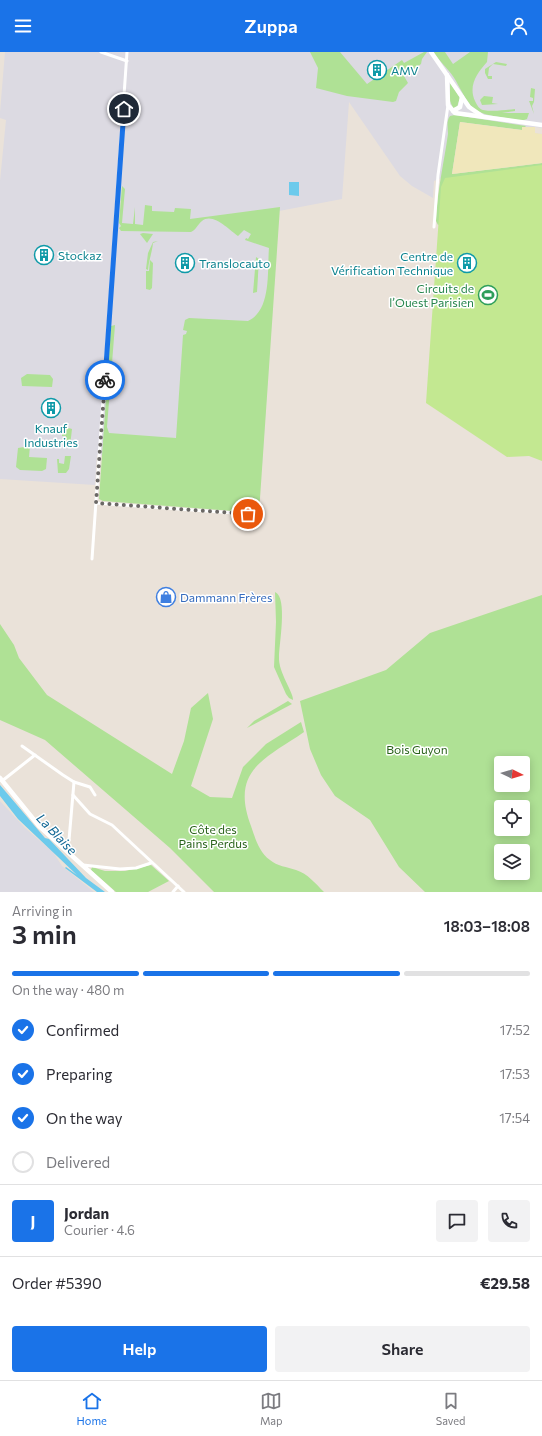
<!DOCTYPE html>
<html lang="en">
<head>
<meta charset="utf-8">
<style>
	body { margin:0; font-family:Commissioner,sans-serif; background:#f2f2f3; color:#2b2b33; height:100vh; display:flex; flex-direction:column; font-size:15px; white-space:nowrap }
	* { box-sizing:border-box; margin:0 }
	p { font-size:13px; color:#7c7c81 }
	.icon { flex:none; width:22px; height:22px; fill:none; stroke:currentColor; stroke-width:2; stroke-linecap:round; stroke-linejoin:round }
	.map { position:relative; height:840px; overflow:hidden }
	.drawer { display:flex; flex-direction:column; background:#fff; flex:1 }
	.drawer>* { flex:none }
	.needle { width:26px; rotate:95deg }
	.buttons { position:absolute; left:494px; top:704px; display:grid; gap:8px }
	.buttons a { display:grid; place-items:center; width:36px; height:36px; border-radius:4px; background:#fff; box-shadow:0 2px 10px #0003; font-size:20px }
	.pin { position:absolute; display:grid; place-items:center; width:34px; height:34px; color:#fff; margin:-17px; border:2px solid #fff; border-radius:50%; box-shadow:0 1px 4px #0007 }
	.courier { position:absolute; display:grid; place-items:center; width:40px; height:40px; margin:-20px; border:3px solid #1a73e8; border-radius:50%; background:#fff; color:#222; box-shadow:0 1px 5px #0007 }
	.head em { font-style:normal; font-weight:600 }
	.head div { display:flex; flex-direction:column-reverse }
	.head { display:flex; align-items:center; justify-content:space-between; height:68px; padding:0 12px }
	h1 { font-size:26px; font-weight:600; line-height:30px }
	.bar { display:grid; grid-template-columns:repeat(4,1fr); gap:6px 4px; align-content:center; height:48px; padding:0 12px }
	.bar i { height:5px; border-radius:3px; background:#e1e1e2 }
	.bar .selected { background:#1a73e8 }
	.bar p { grid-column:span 4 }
	.line { display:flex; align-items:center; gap:10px; padding:0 12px; border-top:1px solid #e1e1e2 }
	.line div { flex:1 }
	.round { display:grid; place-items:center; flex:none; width:42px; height:42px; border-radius:4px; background:#f2f2f3 }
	ol { padding:0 12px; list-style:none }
	li { display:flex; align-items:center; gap:12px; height:44px }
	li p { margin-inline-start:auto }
	li .icon { padding:4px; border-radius:50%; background:#1a73e8; color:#fff; stroke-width:4 }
	li:last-child { color:#7c7c81 }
	li i { width:22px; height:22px; border:2px solid #e1e1e2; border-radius:50% }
	.button { display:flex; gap:8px; margin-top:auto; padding:8px 12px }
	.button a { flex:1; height:46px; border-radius:4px; background:#1a73e8; color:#fff; font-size:16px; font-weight:600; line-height:46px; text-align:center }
	.button a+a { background:#f2f2f3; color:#2b2b33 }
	header { display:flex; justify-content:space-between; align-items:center; height:52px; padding:0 12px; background:#1a73e8; color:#fff; font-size:18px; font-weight:600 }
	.menu { display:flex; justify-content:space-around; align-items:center; height:56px; border-top:1px solid #e1e1e2; background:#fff; font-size:11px; color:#7c7c81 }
	.menu a { display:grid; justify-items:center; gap:2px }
	.menu .selected { color:#1a73e8 }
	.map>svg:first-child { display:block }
	.industrial { fill:#dcdae2 }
	.green { fill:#afe195; fill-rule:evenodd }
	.sand { fill:#f0e7bb }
	.pitch { fill:#c3e891 }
	.water { fill:#6ccaec }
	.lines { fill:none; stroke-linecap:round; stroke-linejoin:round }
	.street { stroke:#fff; stroke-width:3 }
	.secondary { stroke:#fff; stroke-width:4.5 }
	.done { stroke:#6b6865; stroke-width:4; stroke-dasharray:0 7.2 }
	.route { stroke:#1a73e8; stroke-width:5 }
	.labels { text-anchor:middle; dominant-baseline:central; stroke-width:3; stroke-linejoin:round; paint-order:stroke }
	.culture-label { font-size:12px; fill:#0d838f; stroke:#fff; text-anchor:start }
	.leisure-label { font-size:12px; fill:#27864d; stroke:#fff; text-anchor:end }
	.shop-label { font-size:12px; fill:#366cbe; stroke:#fff; text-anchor:start }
	.park-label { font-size:12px; fill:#29621a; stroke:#fff }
	.water-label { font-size:13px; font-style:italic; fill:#0f6694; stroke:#fff }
</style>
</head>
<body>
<header><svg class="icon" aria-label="menu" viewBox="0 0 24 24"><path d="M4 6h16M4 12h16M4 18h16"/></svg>Zuppa<svg class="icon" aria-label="person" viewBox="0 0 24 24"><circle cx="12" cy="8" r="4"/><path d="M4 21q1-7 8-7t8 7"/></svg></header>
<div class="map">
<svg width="542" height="840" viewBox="0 0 542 840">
	<rect width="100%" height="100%" fill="#eae2d9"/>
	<g class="industrial">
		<polygon points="5,0 542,0 542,76 535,75 534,81 542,82 542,111 452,122 434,129 433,146 412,134 400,124 349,50 342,147 279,159 262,414 97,403 95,433 0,427 0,129 6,68 0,66 0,60"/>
		<polygon points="0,749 25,776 53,800 62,814 94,840 0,840"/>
	</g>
	<g class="green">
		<polygon points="310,0 340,0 367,32 402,8 404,11 424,0 427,0 422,7 421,12 404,24 408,31 399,40 396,49 393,50 347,44 316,36 318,16"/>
		<path d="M433 0H445L453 12 470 0H488L487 10C477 21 468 34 475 49 477 53 479 57 483 58 493 60 506 58 515 57V59L502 61H529L527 67C521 70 513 67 506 66 471 61 472 58 456 29 450 18 440 10 433 0Z"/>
		<polygon points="496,10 507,12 506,14 493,12 489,16 488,24 492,24 492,27 488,27 485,21 485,17"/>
		<polygon points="450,30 460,46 457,55 453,56 450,49"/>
		<polygon points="531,36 535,37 534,50 532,54 534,62 529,49 533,49 533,46 530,45"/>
		<polygon points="484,44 493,45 492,51 498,52 482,53 480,48"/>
		<path d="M455 63 526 74 522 78 460 70 452 122 542 111V129L438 173 436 169C437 139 444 111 448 82 448 76 446 69 450 64Z"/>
		<path d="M122 134 125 137 122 171 133 172 135 155V172L143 173 145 153 152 154V159L174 160 175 156 191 157 190 167 280 155 259 461 103 449 99 447 111 274 115 273 107 375 109 381 176 386 183 283 186 282 187 279 183 278 185 268 189 266 248 269C272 258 267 218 269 196L245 188 246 186 248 187 251 182 244 178 238 184C229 178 213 160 202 169 197 173 196 178 191 180L121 179 119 176 121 174 119 171Z"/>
		<polygon points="143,181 153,182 147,191 140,182"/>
		<path d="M158 189 153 191C152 201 149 207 148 218L146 217 148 201 153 190Z"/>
		<polygon points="256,205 259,207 257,240 253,241"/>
		<polygon points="150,208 153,211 152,236 150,238 146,237 146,219 149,219"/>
		<polygon points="27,322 50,323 53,327 52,335 22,334 21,326"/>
		<polygon points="62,374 72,377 70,394 66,394 66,384 62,384"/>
		<polygon points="30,394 29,405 47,406 46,417 42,419 20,418 16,415 18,396"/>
		<polygon points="65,404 71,404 69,417 66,421 58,421 57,407 59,407 59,411 64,412"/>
		<path d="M275 540C288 545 279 593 279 605 278 620 294 641 293 648L289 646 286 642 274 615 276 570Z"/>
		<path d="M542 543V840H425L399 815 370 768 335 744 321 723 310 697 300 649 386 618 430 581ZM501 711H523V733H501ZM501 755H523V777H501ZM501 799H523V821H501Z"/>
		<path d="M0 572 14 593 19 606 47 643 172 722 184 689 191 656 208 641 213 667 191 734 210 745 232 746 243 715 266 692 301 670 304 680C265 707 230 718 251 774 255 786 259 800 270 808 277 814 287 815 296 818 308 822 315 831 324 840H214L170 796 45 688 0 668Z"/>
		<polygon points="288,649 292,652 247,676 254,669"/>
		<polygon points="151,813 169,829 148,840 116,840 91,818 92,815 105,819 125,819"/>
	</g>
	<polygon class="sand" points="460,70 522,78 522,75 535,75 535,81 542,82 542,111 452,122"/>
	<polygon class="pitch" points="542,113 542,409 529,404 507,405 426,351 441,135 445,126"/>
	<g class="water">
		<polygon points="289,130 299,130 299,144 289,143"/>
		<polygon points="0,733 45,786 49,787 86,826 105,840 97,840 65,816 66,815 77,823 18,767 0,744"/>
	</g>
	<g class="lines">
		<g class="street">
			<polyline points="101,0 127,9"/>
			<polyline points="434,175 438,123 448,53"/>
			<polyline points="96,451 248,462"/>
			<polyline points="92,507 127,0"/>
			<polyline points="22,694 63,723 74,730 90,735 95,743"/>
			<polyline points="2,729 35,703"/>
			<polyline points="73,743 90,762 112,773 184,840"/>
			<polyline points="64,797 69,788 74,730"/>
			<polyline points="83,813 120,817 136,816 151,811"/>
			<polyline points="173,840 178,834"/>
		</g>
		<g class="secondary">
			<polyline points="431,0 469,55 482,64"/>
			<polyline points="447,23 448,53 455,61 542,73"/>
			<polyline points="453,59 460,55 462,45"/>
			<polyline points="0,726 39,774 112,840"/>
		</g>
	</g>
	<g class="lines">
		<polyline class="done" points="105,328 96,451 248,462"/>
		<polyline class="route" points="105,328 124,57"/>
	</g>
	<defs>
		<symbol id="building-ring" viewBox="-11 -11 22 22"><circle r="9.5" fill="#fff" stroke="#0f9aa8" stroke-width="1.5"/><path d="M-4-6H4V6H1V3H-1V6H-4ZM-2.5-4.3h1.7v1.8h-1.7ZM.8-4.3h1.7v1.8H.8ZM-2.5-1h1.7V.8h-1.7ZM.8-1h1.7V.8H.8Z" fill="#0f9aa8"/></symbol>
		<symbol id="stadium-ring" viewBox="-11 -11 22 22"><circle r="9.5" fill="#fff" stroke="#2e9e5b" stroke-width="1.5"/><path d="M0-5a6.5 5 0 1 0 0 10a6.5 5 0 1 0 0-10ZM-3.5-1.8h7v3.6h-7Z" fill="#2e9e5b"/></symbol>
		<symbol id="shop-ring" viewBox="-11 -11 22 22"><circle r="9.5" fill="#fff" stroke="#3f7fe0" stroke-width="1.5"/><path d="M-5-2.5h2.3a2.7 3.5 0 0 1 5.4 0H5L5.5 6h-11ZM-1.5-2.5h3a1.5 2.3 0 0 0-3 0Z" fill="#3f7fe0"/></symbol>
	</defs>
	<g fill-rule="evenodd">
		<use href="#building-ring" x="366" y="7" width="22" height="22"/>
		<use href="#building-ring" x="33" y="192" width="22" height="22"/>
		<use href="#building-ring" x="174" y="200" width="22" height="22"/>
		<use href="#building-ring" x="456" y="200" width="22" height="22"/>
		<use href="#stadium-ring" x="477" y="232" width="22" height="22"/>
		<use href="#building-ring" x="40" y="345" width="22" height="22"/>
		<use href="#shop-ring" x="155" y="534" width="22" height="22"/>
	</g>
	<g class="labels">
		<g class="culture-label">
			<text x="391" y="18">AMV</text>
			<text x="58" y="203">Stockaz</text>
			<text x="453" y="204" text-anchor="end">Centre de<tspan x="453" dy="14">Vérification Technique</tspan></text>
			<text x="199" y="211">Translocauto</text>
			<text x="51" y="376" text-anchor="middle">Knauf<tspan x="51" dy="14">Industries</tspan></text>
		</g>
		<g class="leisure-label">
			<text x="474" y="236">Circuits de<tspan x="474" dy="14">l’Ouest Parisien</tspan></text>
		</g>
		<g class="shop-label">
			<text x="180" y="545">Dammann Frères</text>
		</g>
		<g class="park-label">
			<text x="417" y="697">Bois Guyon</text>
			<text x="213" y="777">Côte des<tspan x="213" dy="14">Pains Perdus</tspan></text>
		</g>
		<g class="water-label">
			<text transform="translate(57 782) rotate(46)">La Blaise</text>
		</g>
	</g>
</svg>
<div class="buttons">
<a><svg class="needle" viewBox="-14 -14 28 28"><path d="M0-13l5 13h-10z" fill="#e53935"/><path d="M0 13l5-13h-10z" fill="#7c7c81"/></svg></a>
<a><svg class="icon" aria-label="locate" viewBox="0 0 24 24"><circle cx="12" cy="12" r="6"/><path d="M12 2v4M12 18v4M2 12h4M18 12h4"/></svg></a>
<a><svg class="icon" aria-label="layers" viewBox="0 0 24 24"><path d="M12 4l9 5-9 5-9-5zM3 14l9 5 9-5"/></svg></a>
</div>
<div class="pin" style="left:248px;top:462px;background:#ea580c"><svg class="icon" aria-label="bag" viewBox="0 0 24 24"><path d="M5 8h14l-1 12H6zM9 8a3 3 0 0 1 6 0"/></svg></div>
<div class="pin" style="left:124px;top:57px;background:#1f2937"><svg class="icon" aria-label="home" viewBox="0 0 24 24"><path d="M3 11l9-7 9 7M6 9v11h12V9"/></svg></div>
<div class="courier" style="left:105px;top:328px"><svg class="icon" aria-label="bike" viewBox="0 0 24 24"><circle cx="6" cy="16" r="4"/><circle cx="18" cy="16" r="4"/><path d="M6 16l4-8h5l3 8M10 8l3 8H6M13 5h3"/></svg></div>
</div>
<section class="drawer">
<div class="head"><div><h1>3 min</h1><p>Arriving in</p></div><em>18:03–18:08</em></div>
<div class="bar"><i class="selected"></i><i class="selected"></i><i class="selected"></i><i></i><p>On the way · 480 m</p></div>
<ol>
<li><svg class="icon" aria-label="check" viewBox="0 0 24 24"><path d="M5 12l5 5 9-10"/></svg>Confirmed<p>17:52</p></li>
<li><svg class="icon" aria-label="check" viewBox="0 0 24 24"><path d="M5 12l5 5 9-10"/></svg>Preparing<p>17:53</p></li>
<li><svg class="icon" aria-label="check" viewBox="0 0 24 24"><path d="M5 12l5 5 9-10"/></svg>On the way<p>17:54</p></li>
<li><i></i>Delivered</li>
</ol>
<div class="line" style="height:72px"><b class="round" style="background:#1a73e8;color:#fff">J</b><div><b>Jordan</b><p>Courier · 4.6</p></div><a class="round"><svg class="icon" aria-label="chat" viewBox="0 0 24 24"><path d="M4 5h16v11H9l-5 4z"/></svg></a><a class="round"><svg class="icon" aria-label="phone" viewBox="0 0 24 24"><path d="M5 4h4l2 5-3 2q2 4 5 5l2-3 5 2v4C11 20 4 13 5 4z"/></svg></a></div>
<div class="line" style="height:52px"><div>Order #5390</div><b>€29.58</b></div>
<div class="button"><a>Help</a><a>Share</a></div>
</section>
<nav class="menu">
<a class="selected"><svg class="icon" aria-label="home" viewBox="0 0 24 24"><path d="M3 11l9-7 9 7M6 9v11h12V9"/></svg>Home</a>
<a><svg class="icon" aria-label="map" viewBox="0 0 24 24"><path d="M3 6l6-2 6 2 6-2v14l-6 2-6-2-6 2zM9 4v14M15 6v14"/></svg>Map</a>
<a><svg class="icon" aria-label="saved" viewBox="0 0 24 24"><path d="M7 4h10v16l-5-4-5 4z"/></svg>Saved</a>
</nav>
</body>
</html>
